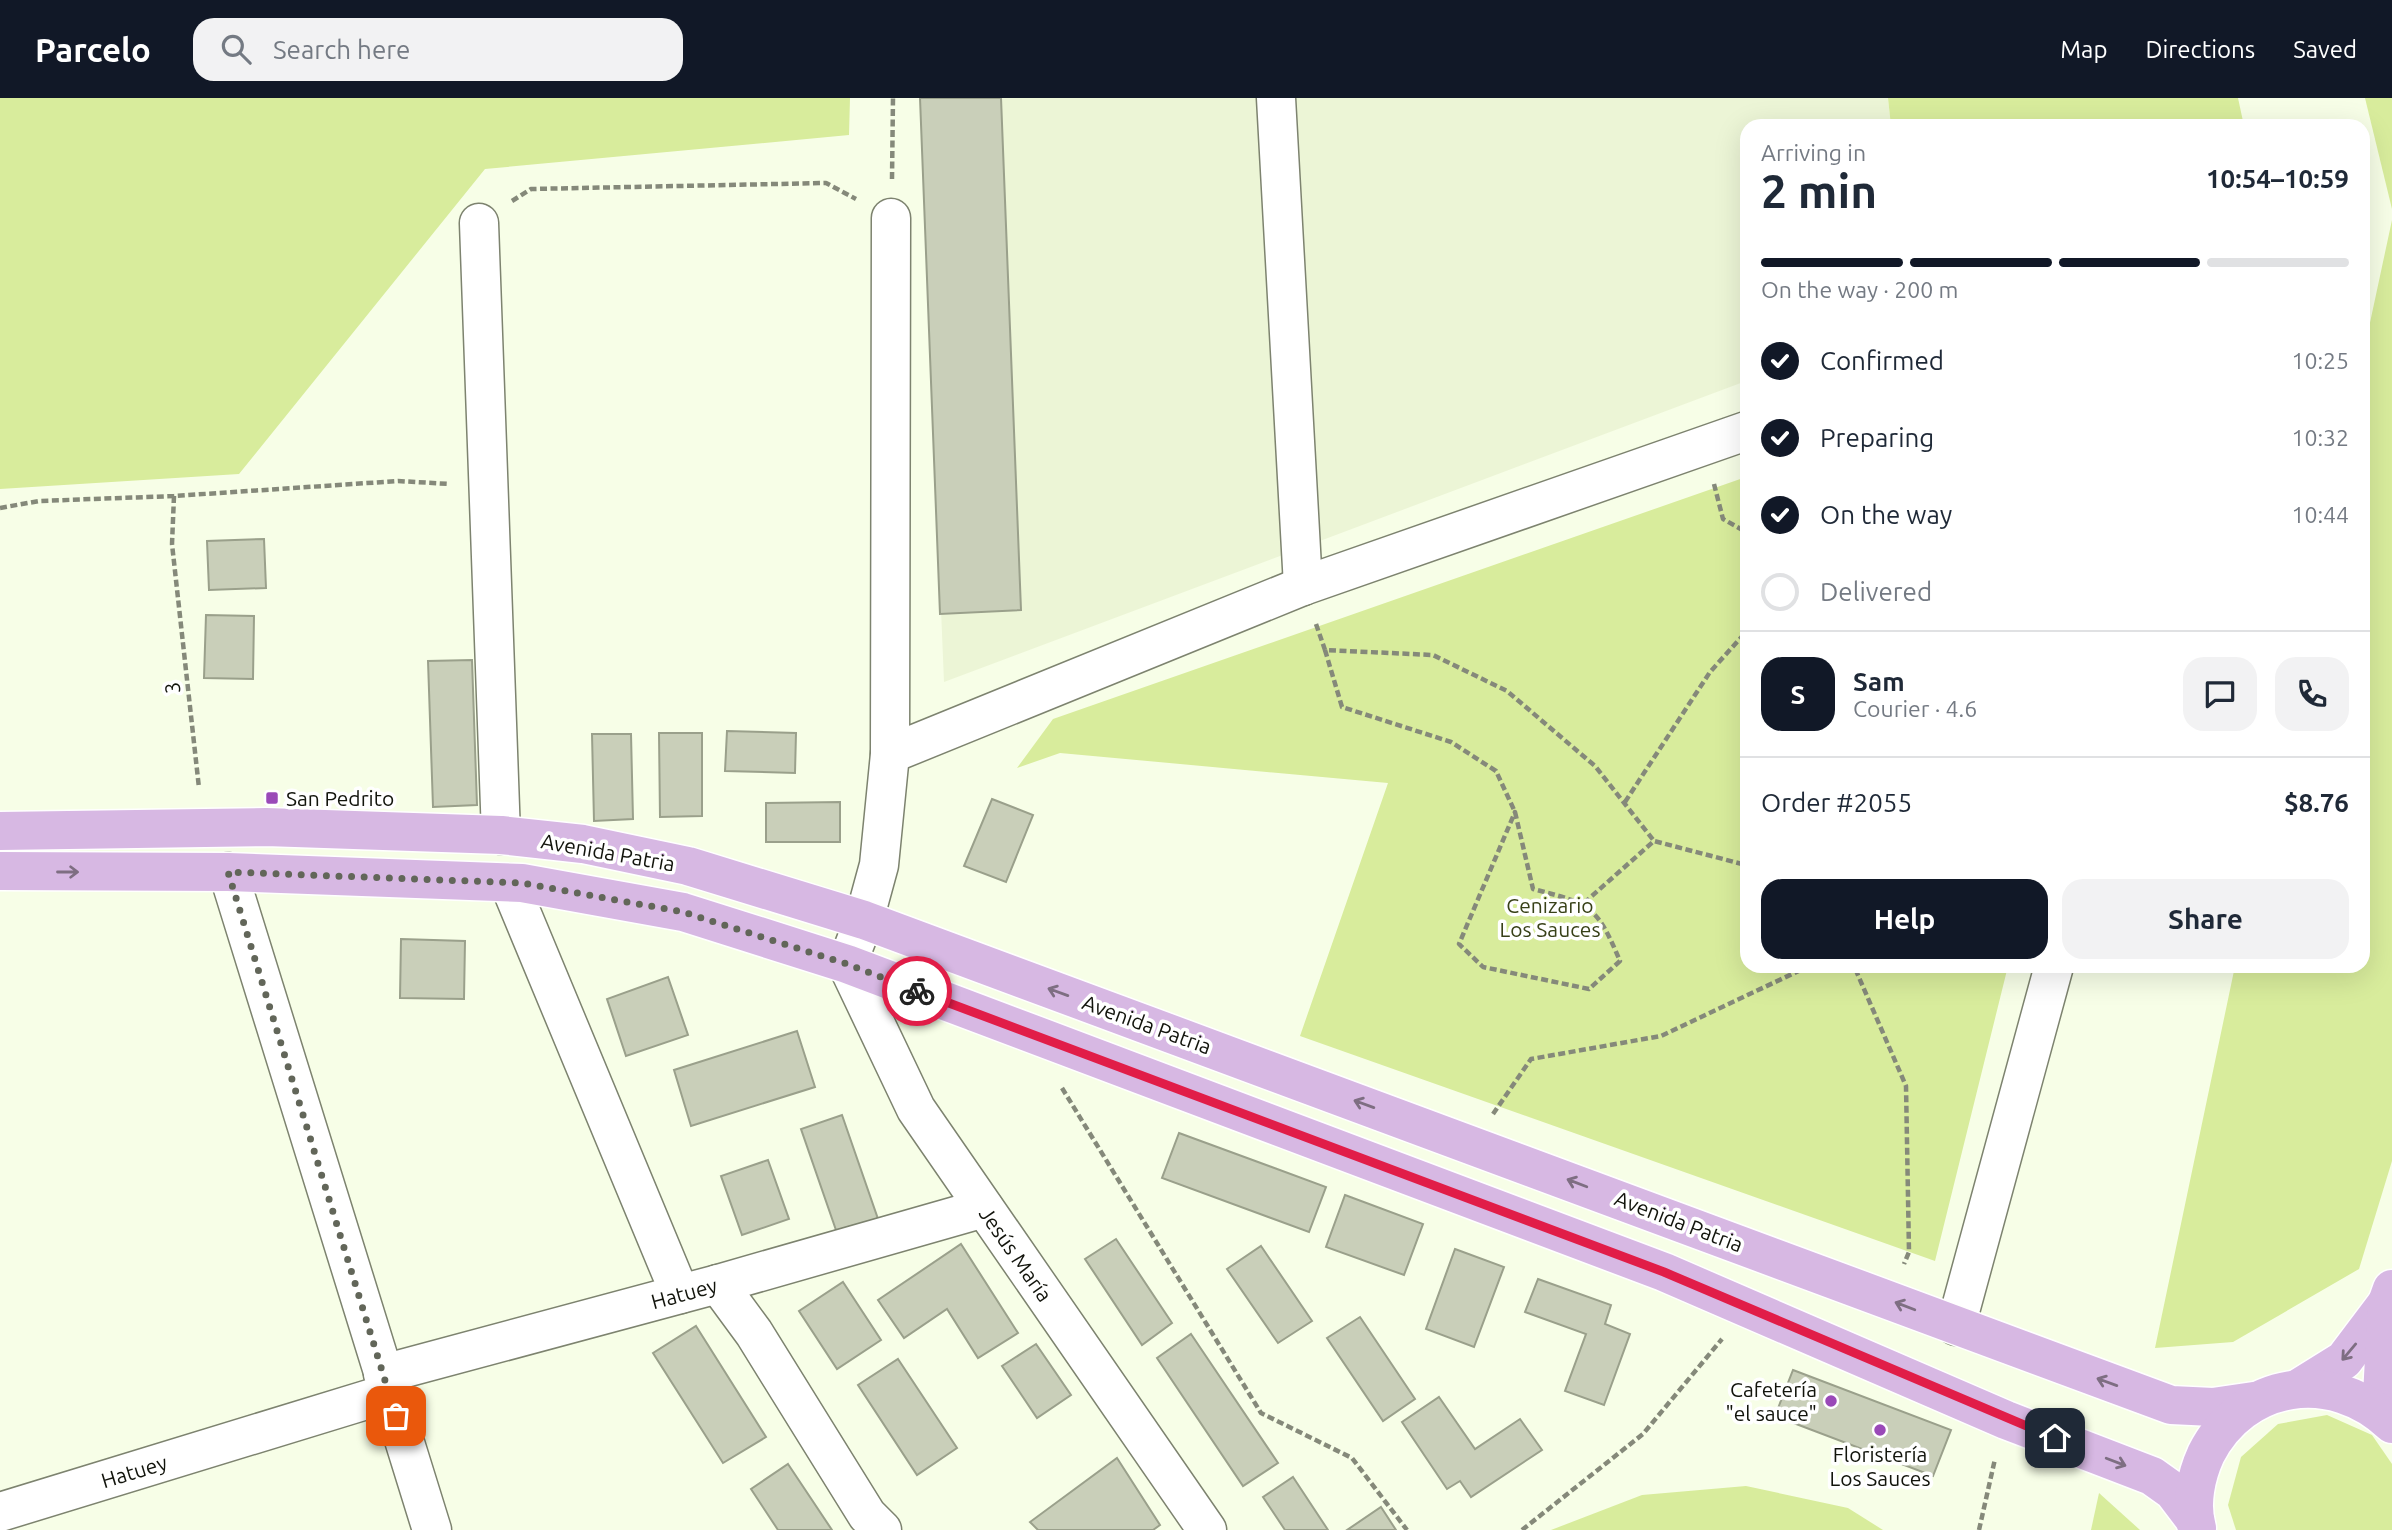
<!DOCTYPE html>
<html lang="en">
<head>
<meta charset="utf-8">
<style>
	body { margin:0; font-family:Ubuntu,sans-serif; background:#f2f2f3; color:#1f2937; height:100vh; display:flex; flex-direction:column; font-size:26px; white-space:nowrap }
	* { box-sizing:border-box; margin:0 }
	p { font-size:23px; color:#747a83 }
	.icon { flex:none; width:38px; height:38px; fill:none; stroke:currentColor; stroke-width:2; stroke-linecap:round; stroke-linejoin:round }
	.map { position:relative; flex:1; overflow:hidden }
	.sheet { position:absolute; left:1740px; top:21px; width:630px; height:854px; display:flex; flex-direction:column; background:#fff; border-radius:21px; box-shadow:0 7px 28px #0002 }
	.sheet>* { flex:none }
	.pin { position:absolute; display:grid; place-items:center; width:60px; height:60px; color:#fff; margin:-30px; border-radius:14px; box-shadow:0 4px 10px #0006 }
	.courier { position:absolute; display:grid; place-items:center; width:70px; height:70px; margin:-35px; border:5px solid #e11d48; border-radius:50%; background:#fff; color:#222; box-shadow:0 2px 9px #0007 }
	.head em { font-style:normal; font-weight:600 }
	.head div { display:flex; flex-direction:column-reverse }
	.head { display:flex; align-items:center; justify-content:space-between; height:119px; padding:0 21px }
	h1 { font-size:46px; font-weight:600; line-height:52px }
	.bar { display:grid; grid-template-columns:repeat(4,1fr); gap:10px 7px; align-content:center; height:84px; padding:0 21px }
	.bar i { height:9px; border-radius:5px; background:#e0e1e3 }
	.bar .on { background:#111827 }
	.bar p { grid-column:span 4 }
	.line { display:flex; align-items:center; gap:18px; padding:0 21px; border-top:2px solid #e0e1e3 }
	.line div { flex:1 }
	.round { display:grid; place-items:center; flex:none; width:74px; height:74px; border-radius:21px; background:#f2f2f3 }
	ol { padding:0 21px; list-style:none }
	li { display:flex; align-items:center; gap:21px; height:77px }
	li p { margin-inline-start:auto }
	li .icon { padding:7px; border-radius:50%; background:#111827; color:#fff; stroke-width:4 }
	li:last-child { color:#747a83 }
	li i { width:38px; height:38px; border:4px solid #e0e1e3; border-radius:50% }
	.primary-button { display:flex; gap:14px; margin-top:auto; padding:14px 21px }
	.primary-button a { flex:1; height:80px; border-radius:21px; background:#111827; color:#fff; font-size:28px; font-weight:600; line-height:80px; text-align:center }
	.primary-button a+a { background:#f2f2f3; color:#1f2937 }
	header { display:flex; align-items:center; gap:42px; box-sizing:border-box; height:98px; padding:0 35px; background:#111827; color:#fff }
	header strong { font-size:33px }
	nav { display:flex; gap:38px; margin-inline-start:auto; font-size:24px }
	.search { width:490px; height:63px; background:#f2f2f3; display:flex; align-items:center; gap:18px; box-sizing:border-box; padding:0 24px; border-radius:21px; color:#747a83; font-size:26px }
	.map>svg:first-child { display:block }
	.built { fill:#ecf5d6 }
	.green { fill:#d8ec9c }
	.building { fill:#c9cfb9; stroke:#9aa08b; stroke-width:2 }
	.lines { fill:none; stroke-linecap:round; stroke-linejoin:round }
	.minor-casing { stroke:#7d836f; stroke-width:41 }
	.major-casing { stroke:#fff; stroke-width:41 }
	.path { stroke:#85897a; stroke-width:4.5; stroke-dasharray:7 3.5; stroke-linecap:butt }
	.minor { stroke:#fff; stroke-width:38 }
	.major { stroke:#d7b8e3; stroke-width:38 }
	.oneway { stroke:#7e6e82 }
	.done { stroke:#626659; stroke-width:7; stroke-dasharray:0 12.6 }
	.route { stroke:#e11d48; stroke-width:9 }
	.poi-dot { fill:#9a49b8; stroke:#fff; stroke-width:2.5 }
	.labels { text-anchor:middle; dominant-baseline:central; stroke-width:7; stroke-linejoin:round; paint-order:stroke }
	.street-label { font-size:21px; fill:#12140c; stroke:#fff }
	.poi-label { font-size:21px; fill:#12140c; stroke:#fff; text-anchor:start }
	.park-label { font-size:21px; fill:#384118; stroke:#fff }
</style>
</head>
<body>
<header>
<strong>Parcelo</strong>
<div class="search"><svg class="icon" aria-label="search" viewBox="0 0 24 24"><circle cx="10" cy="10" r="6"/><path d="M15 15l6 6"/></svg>Search here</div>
<nav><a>Map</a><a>Directions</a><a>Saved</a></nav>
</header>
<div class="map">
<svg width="2392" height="1432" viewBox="0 0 2392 1432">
	<rect width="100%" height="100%" fill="#f7fee7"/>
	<polygon class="built" points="920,0 1888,0 1891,28 1746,28 1746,283 944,584"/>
	<g class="green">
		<polygon points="0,0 850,0 849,37 485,71 239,376 0,391"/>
		<polygon points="1888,0 2238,0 2244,28 1891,28"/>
		<polygon points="2365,0 2392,0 2392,111"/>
		<polygon points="2392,122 2392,1063 2359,1171 2233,1244 2155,1250 2235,868 2362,868 2362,262"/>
		<polygon points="1746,379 1746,868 2008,868 1935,1163 1300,938 1388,685 1060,655 1017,670 1053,621"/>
		<polygon points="2327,1317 2372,1337 2392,1366 2392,1432 2236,1432 2228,1407 2241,1359 2278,1326"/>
		<polygon points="1746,1388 1848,1410 1883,1432 1551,1432 1642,1397"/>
		<polygon points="2099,1395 2140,1432 2091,1432"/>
	</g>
	<g class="building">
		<polygon points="920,0 1001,0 1021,512 940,516"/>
		<polygon points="264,441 266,490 209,492 207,443"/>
		<polygon points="206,517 254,518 253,581 204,580"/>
		<polygon points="472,562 477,707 433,709 428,563"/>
		<polygon points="727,633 796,635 795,675 725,673"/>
		<polygon points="659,635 702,635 702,718 660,719"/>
		<polygon points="592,636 631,636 633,721 594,723"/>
		<polygon points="992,701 1033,717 1006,784 964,768"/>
		<polygon points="840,704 840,744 766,744 766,705"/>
		<polygon points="401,841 465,843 464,901 400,900"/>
		<polygon points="668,879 688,937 626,958 607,901"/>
		<polygon points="797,933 815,989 691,1028 674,972"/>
		<polygon points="842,1017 878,1121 837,1135 801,1031"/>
		<polygon points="1179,1035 1326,1089 1309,1134 1162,1080"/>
		<polygon points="768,1062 789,1121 742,1137 721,1078"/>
		<polygon points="1345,1097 1423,1126 1404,1177 1326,1149"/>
		<polygon points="1116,1141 1172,1225 1142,1247 1085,1161"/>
		<polygon points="961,1146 1018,1235 978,1260 947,1211 904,1240 878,1202"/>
		<polygon points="1261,1148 1312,1223 1278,1245 1227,1171"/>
		<polygon points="1455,1151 1504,1169 1474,1249 1426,1231"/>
		<polygon points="1538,1181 1611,1207 1605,1226 1630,1236 1604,1307 1565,1293 1586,1236 1525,1214"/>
		<polygon points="843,1184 881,1242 837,1271 799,1213"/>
		<polygon points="1360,1219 1415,1301 1383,1323 1327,1240"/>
		<polygon points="696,1228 766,1339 723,1365 653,1255"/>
		<polygon points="1191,1236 1278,1365 1243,1388 1157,1260"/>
		<polygon points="1036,1246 1071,1297 1037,1320 1002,1268"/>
		<polygon points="898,1261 957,1350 917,1377 858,1287"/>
		<polygon points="1793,1272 1951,1332 1933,1378 1775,1318"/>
		<polygon points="1439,1299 1475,1351 1520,1321 1542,1352 1471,1399 1460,1383 1447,1391 1402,1324"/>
		<polygon points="1117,1360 1160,1427 1153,1432 1038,1432 1030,1424"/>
		<polygon points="788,1366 832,1432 778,1432 751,1391"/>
		<polygon points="1293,1379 1328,1432 1285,1432 1263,1399"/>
		<polygon points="1381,1409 1396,1432 1347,1432"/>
	</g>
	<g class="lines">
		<defs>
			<g id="minor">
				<polyline points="1276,0 1303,488"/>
				<polyline points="891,120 890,656 879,767 864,822 847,866 916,1011 1207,1432"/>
				<polyline points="479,125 501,737"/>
				<polyline points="890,656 1303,488 1746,333"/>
				<polyline points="228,774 432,1432"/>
				<polyline points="509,785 680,1196"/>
				<polyline points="718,1186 754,1235 867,1417 882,1432"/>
				<polyline points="1956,1228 2054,868"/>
				<polyline points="383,1276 718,1186 984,1110"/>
				<polyline points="0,1414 389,1295"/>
			</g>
			<g id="major">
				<polyline points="0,733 266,729 501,737 583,746 688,768 864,822 2171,1307 2213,1309 2254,1303"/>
				<polyline points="0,773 228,774 522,785 683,814 847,866 1664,1174 2006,1322 2152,1378 2173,1393 2195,1422"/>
				<polyline points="2299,1290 2344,1262 2387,1205"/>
				<polyline points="2381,1316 2387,1205 2392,1191"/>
				<path d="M2197 1430C2190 1406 2196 1378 2206 1356 2243 1283 2332 1269 2392 1326"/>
			</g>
		</defs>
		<use href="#minor" class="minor-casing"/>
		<use href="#major" class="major-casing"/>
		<g class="path">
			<polyline points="892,81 893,0"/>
			<polyline points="512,103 531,91 826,85 856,101"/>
			<polyline points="1714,386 1723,421 1746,434"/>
			<polyline points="174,398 172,446 199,690"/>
			<polyline points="0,410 39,403 174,398 398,383 450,386"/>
			<polyline points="1316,526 1325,552 1433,557 1507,593 1595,668 1654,743"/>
			<polyline points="1325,552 1342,609 1451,644 1496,673 1515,714"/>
			<polyline points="1625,704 1710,574 1746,534"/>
			<path d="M1515 714 1533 791C1590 806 1596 806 1620 863L1589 891 1483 869 1459 846Z"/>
			<polyline points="1584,805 1654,743 1746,767"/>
			<polyline points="1847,868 1854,868 1906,988 1909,1154 1904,1166"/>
			<polyline points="1854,868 1979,871 1983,868"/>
			<polyline points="1062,990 1261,1315 1352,1360 1407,1432"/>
			<polyline points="1493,1016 1531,961 1661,938 1809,868"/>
			<polyline points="1522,1432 1643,1336 1722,1241"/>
			<polyline points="1979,1432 1995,1361"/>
		</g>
		<use href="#minor" class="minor"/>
		<use href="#major" class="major"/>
	</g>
	<defs><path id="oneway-shaft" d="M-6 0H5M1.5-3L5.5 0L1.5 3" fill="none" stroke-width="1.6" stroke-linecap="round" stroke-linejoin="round" transform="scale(1.75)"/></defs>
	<g class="oneway">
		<use href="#oneway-shaft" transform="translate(68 774)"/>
		<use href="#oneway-shaft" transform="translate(1058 894) rotate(-160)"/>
		<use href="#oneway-shaft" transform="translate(1364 1006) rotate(-160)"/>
		<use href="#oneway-shaft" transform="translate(1577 1085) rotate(-159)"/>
		<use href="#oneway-shaft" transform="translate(1905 1208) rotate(-159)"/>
		<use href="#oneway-shaft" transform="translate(2349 1254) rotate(130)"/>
		<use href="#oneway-shaft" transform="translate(2107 1284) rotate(-160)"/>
		<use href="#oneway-shaft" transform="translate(2116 1364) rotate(21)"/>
	</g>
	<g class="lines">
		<polyline class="done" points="396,1318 228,774 522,785 683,814 847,866 917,893"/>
		<polyline class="route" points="917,893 1664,1174 2055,1340"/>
	</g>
	<g class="poi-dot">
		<rect x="265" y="693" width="14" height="14" rx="3.5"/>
		<circle cx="1831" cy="1303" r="7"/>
		<circle cx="1880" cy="1332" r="7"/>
	</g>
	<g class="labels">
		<g class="street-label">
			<text transform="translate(172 590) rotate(-96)">3</text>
			<text transform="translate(608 754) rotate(10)">Avenida Patria</text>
			<text transform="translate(1147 926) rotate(20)">Avenida Patria</text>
			<text transform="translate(1679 1123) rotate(21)">Avenida Patria</text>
			<text transform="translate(1016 1156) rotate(55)">Jesús María</text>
			<text transform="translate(684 1195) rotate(-15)">Hatuey</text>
			<text transform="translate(134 1373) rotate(-17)">Hatuey</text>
		</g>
		<g class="poi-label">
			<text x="286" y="700">San Pedrito</text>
			<text x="1817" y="1291" text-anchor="end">Cafetería<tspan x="1817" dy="24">"el sauce"</tspan></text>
			<text x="1880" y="1356" text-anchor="middle">Floristería<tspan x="1880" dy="24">Los Sauces</tspan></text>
		</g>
		<g class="park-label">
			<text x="1550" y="807">Cenizario<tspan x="1550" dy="24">Los Sauces</tspan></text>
		</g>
	</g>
</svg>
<div class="pin" style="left:396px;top:1318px;background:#ea580c"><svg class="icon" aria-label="bag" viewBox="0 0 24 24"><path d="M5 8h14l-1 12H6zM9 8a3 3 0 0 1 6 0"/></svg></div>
<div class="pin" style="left:2055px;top:1340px;background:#1f2937"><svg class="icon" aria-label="home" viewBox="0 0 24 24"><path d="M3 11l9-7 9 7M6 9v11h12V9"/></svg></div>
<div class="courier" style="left:917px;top:893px"><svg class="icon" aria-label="bike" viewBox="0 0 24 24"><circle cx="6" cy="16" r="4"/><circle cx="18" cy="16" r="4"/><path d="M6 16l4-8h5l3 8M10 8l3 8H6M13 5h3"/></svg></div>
<section class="sheet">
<div class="head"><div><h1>2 min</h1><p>Arriving in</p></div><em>10:54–10:59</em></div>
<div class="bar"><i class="on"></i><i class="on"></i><i class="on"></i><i></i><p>On the way · 200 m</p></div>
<ol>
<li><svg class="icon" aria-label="check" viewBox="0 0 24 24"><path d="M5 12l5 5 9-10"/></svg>Confirmed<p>10:25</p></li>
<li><svg class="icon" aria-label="check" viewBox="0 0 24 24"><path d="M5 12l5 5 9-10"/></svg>Preparing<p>10:32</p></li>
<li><svg class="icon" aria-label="check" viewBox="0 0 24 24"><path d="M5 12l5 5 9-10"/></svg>On the way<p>10:44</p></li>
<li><i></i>Delivered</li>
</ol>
<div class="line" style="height:126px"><b class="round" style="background:#111827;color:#fff">S</b><div><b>Sam</b><p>Courier · 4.6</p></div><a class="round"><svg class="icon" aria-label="chat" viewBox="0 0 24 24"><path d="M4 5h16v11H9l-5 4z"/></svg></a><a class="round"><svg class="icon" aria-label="phone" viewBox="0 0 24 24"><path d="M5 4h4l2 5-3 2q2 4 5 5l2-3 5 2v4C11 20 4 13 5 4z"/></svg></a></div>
<div class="line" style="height:91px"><div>Order #2055</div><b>$8.76</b></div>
<div class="primary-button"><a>Help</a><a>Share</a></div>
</section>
</div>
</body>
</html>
